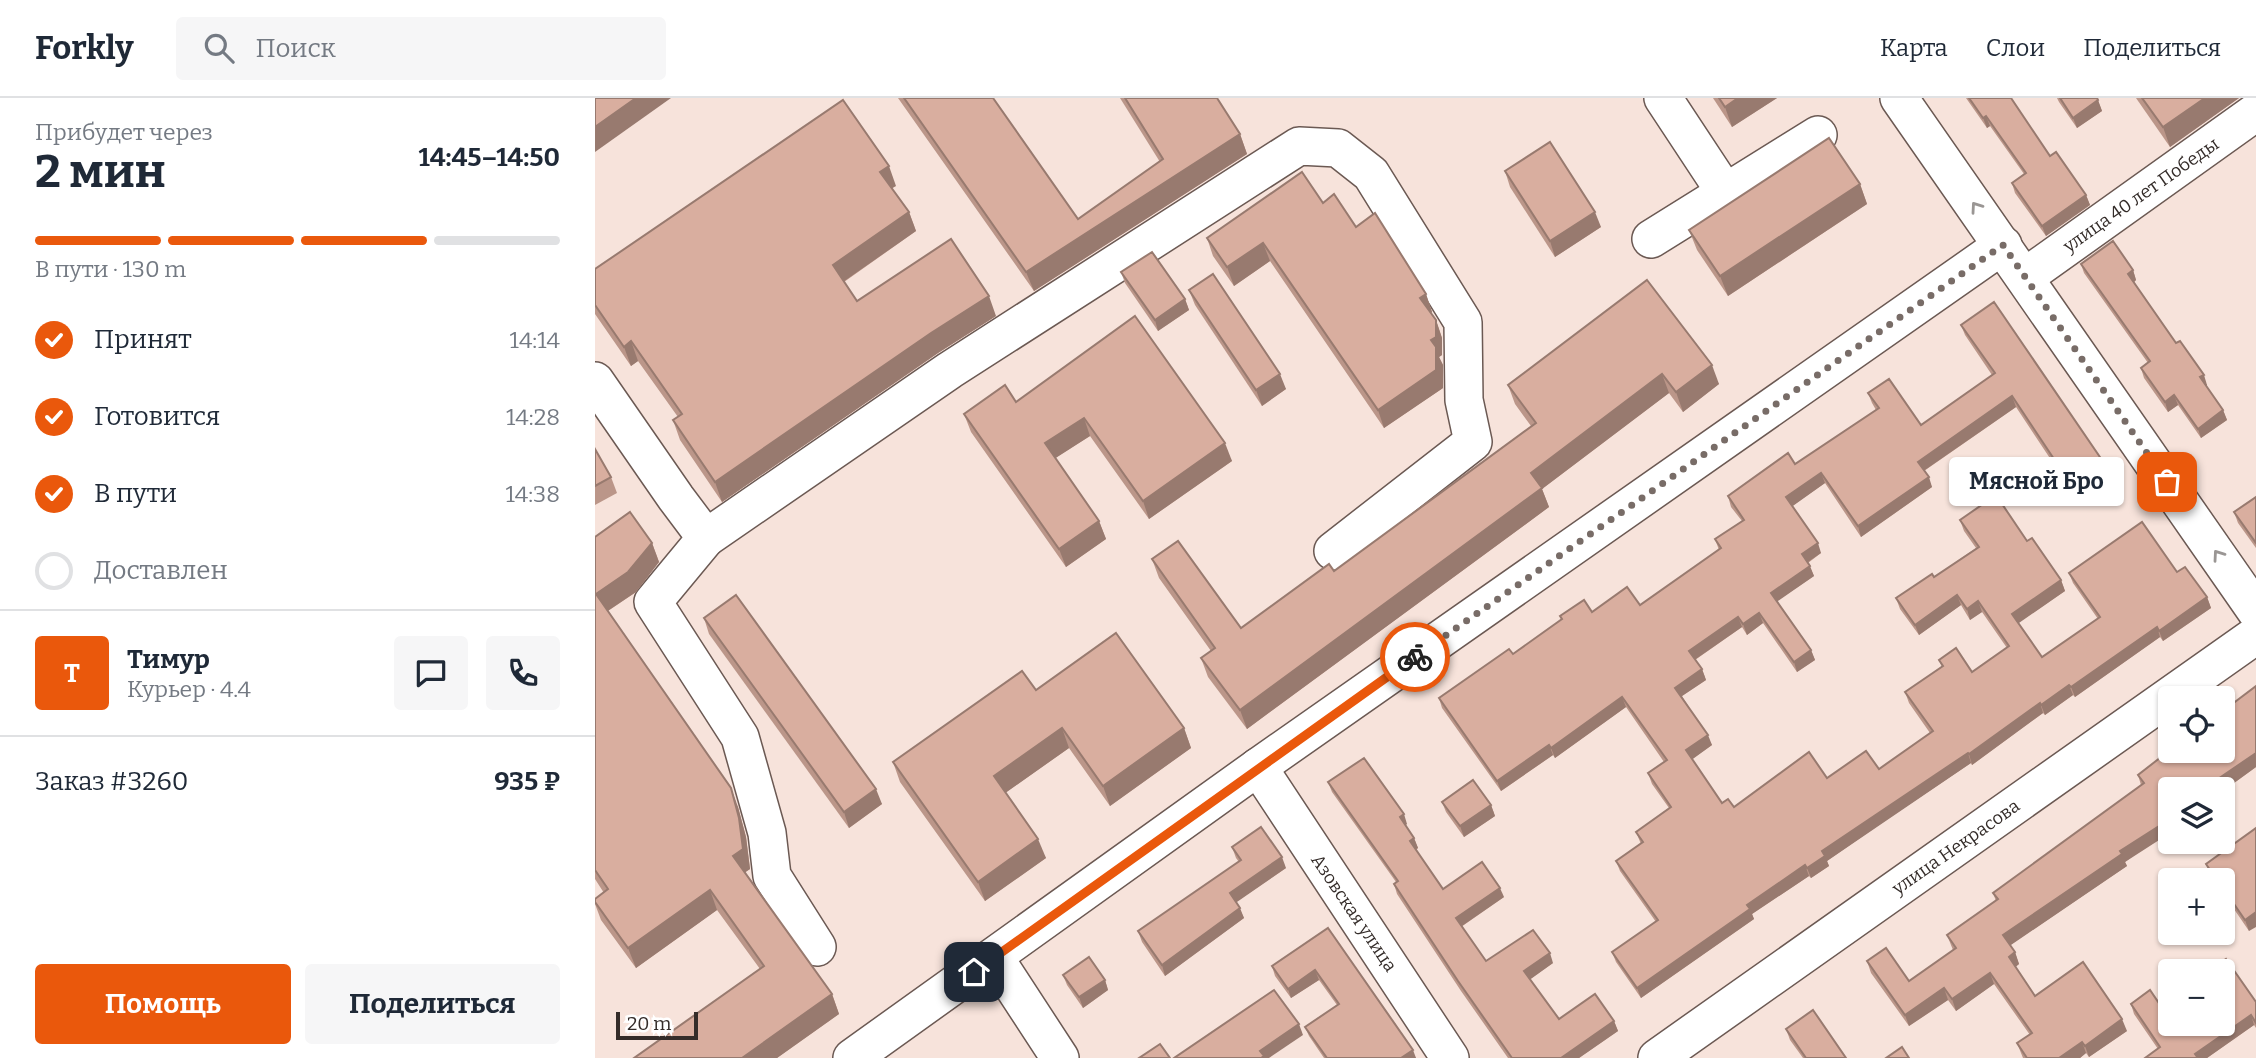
<!DOCTYPE html>
<html lang="ru">
<head>
<meta charset="utf-8">
<style>
	body { margin:0; font-family:Bitter,serif; background:#f6f6f7; color:#1f2937; height:100vh; display:flex; flex-direction:column; font-size:26px; white-space:nowrap }
	* { box-sizing:border-box; margin:0 }
	p { font-size:23px; color:#747a83 }
	.icon { flex:none; width:38px; height:38px; fill:none; stroke:currentColor; stroke-width:2; stroke-linecap:round; stroke-linejoin:round }
	.map { position:relative; flex:1; overflow:hidden }
	.panel { display:flex; flex-direction:column; background:#fff; width:595px }
	.panel>* { flex:none }
	.buttons { position:absolute; left:1563px; top:588px; display:grid; gap:14px }
	.buttons a { display:grid; place-items:center; width:77px; height:77px; border-radius:7px; background:#fff; box-shadow:0 2px 5px #0004; font-size:35px }
	.scale { position:absolute; left:21px; bottom:18px; width:82px; box-sizing:border-box; padding-left:7px; border:4px solid #342c29; border-top:0; font-size:19px; line-height:24px; white-space:nowrap; color:#342c29; -webkit-text-stroke:5px #fff; paint-order:stroke }
	.pin { position:absolute; display:grid; place-items:center; width:60px; height:60px; color:#fff; margin:-30px; border-radius:14px; box-shadow:0 4px 10px #0006 }
	.courier { position:absolute; display:grid; place-items:center; width:70px; height:70px; margin:-35px; border:5px solid #ea580c; border-radius:50%; background:#fff; color:#222; box-shadow:0 2px 9px #0007 }
	.bubble { position:absolute; height:49px; border-radius:7px; background:#fff; box-shadow:0 2px 5px #0004; font-size:23px; font-weight:700; line-height:49px; text-align:center }
	.head em { font-style:normal; font-weight:700 }
	.head div { display:flex; flex-direction:column-reverse }
	.head { display:flex; align-items:center; justify-content:space-between; height:119px; padding:0 35px }
	h1 { font-size:46px; font-weight:700; line-height:52px }
	.bar { display:grid; grid-template-columns:repeat(4,1fr); gap:10px 7px; align-content:center; height:84px; padding:0 35px }
	.bar i { height:9px; border-radius:5px; background:#e0e1e3 }
	.bar .selected { background:#ea580c }
	.bar p { grid-column:span 4 }
	.line { display:flex; align-items:center; gap:18px; padding:0 35px; border-top:2px solid #e0e1e3 }
	.line div { flex:1 }
	.round { display:grid; place-items:center; flex:none; width:74px; height:74px; border-radius:7px; background:#f6f6f7 }
	ol { padding:0 35px; list-style:none }
	li { display:flex; align-items:center; gap:21px; height:77px }
	li p { margin-inline-start:auto }
	li .icon { padding:7px; border-radius:50%; background:#ea580c; color:#fff; stroke-width:4 }
	li:last-child { color:#747a83 }
	li i { width:38px; height:38px; border:4px solid #e0e1e3; border-radius:50% }
	.cta { display:flex; gap:14px; margin-top:auto; padding:14px 35px }
	.cta a { flex:1; height:80px; border-radius:7px; background:#ea580c; color:#fff; font-size:28px; font-weight:700; line-height:80px; text-align:center }
	.cta a+a { background:#f6f6f7; color:#1f2937 }
	header { display:flex; align-items:center; gap:42px; box-sizing:border-box; height:98px; padding:0 35px; background:#fff; border-bottom:2px solid #e0e1e3 }
	header strong { font-size:33px }
	nav { display:flex; gap:38px; margin-inline-start:auto; font-size:24px }
	.search { width:490px; height:63px; background:#f6f6f7; display:flex; align-items:center; gap:18px; box-sizing:border-box; padding:0 24px; border-radius:7px; color:#747a83; font-size:26px }
	main { display:flex; flex:1; min-height:0 }
	.map>svg:first-child { display:block }
	.lines { fill:none; stroke-linecap:round; stroke-linejoin:round }
	.minor-casing { stroke:#6b5953; stroke-width:40 }
	.minor { stroke:#fff; stroke-width:37 }
	.wall { fill:#bb9689 }
	.shaded-wall { fill:#987a6f }
	.building { fill:#d9ae9f; stroke:#987a6f; stroke-width:2 }
	.oneway { stroke:#9a9694 }
	.done { stroke:#786c67; stroke-width:7; stroke-dasharray:0 12.6 }
	.route { stroke:#ea580c; stroke-width:9 }
	.labels { text-anchor:middle; dominant-baseline:central; stroke-width:7; stroke-linejoin:round; paint-order:stroke }
	.street-label { font-size:18px; fill:#342c29; stroke:#fff }
</style>
</head>
<body>
<header>
<strong>Forkly</strong>
<div class="search"><svg class="icon" aria-label="search" viewBox="0 0 24 24"><circle cx="10" cy="10" r="6"/><path d="M15 15l6 6"/></svg>Поиск</div>
<nav><a>Карта</a><a>Слои</a><a>Поделиться</a></nav>
</header>
<main>
<section class="panel">
<div class="head"><div><h1>2 мин</h1><p>Прибудет через</p></div><em>14:45–14:50</em></div>
<div class="bar"><i class="selected"></i><i class="selected"></i><i class="selected"></i><i></i><p>В пути · 130 m</p></div>
<ol>
<li><svg class="icon" aria-label="check" viewBox="0 0 24 24"><path d="M5 12l5 5 9-10"/></svg>Принят<p>14:14</p></li>
<li><svg class="icon" aria-label="check" viewBox="0 0 24 24"><path d="M5 12l5 5 9-10"/></svg>Готовится<p>14:28</p></li>
<li><svg class="icon" aria-label="check" viewBox="0 0 24 24"><path d="M5 12l5 5 9-10"/></svg>В пути<p>14:38</p></li>
<li><i></i>Доставлен</li>
</ol>
<div class="line" style="height:126px"><b class="round" style="background:#ea580c;color:#fff">Т</b><div><b>Тимур</b><p>Курьер · 4.4</p></div><a class="round"><svg class="icon" aria-label="chat" viewBox="0 0 24 24"><path d="M4 5h16v11H9l-5 4z"/></svg></a><a class="round"><svg class="icon" aria-label="phone" viewBox="0 0 24 24"><path d="M5 4h4l2 5-3 2q2 4 5 5l2-3 5 2v4C11 20 4 13 5 4z"/></svg></a></div>
<div class="line" style="height:91px"><div>Заказ #3260</div><b>935 ₽</b></div>
<div class="cta"><a>Помощь</a><a>Поделиться</a></div>
</section>
<div class="map">
<svg width="1661" height="960" viewBox="0 0 1661 960">
	<rect width="100%" height="100%" fill="#f7e3db"/>
	<g class="lines">
		<defs>
			<g id="minor">
				<polyline points="1068,0 1130,94"/>
				<polyline points="1304,0 1661,513"/>
				<polyline points="1056,141 1223,37"/>
				<polyline points="1430,179 1661,14"/>
				<polyline points="0,283 81,400 111,440 58,504 145,639 172,735 177,778 222,849"/>
				<polyline points="111,440 355,272 704,48 743,50 776,76 868,224 869,302 878,344 738,453"/>
				<polyline points="663,669 855,960"/>
				<polyline points="399,859 465,960"/>
				<polyline points="257,960 663,669 1408,147"/>
				<polyline points="1062,960 1661,537"/>
			</g>
		</defs>
		<use href="#minor" class="minor-casing"/>
		<use href="#minor" class="minor"/>
	</g>
	<g class="wall">
		<polygon points="303,0 398,0 483,121 565,64 525,0 622,0 645,36 652,56 439,193"/>
		<polygon points="1118,0 1182,0 1137,29"/>
		<polygon points="1371,0 1416,0 1455,58 1491,97 1495,107 1451,138 1420,95 1417,85 1429,76 1395,28 1392,30"/>
		<polygon points="1462,0 1502,0 1507,13 1482,30 1464,4"/>
		<polygon points="1541,0 1644,0 1575,49"/>
		<polygon points="910,73 1006,129 960,159 915,89"/>
		<polygon points="1265,86 1272,106 1133,198 1102,152 1094,132"/>
		<polygon points="301,88 297,90 314,114 321,133 249,184 262,203 401,218 343,255 127,404 85,342 78,322 83,319 43,263 36,268 0,216 0,171"/>
		<polygon points="728,105 761,129 831,196 837,214 836,215 841,222 847,240 847,257 844,259 848,267 848,290 789,330 675,163 639,188 618,158 612,140"/>
		<polygon points="1486,166 1538,172 1541,182 1539,184 1581,245 1612,287 1611,288 1628,312 1632,322 1606,340 1583,307 1573,314 1549,280 1546,270 1553,265 1489,175"/>
		<polygon points="526,174 590,201 594,212 563,233 530,185"/>
		<polygon points="1052,182 1124,286 1088,314 1074,295 947,391 954,409 652,631 613,579 606,560 616,553 564,480 557,461 646,530 739,473 936,328 920,306 913,287"/>
		<polygon points="594,192 691,291 667,308 600,207"/>
		<polygon points="540,218 637,363 554,421 495,338 460,360 504,423 511,441 471,469 376,334 369,316 421,304"/>
		<polygon points="1366,227 1509,365 1513,376 1480,398 1421,309 1329,373 1337,389 1266,439 1230,385 1197,408 1226,455 1213,465 1219,478 1182,503 1216,552 1220,562 1202,574 1168,525 1152,537 1147,529 1100,562 1107,571 1111,582 1087,598 1117,647 1097,661 1127,705 1139,709 1232,680 1284,671 1335,635 1314,605 1310,594 1347,569 1344,562 1377,574 1412,550 1387,514 1375,522 1366,507 1324,537 1305,511 1301,500 1339,479 1381,450 1369,433 1365,422 1432,443 1466,482 1470,493 1423,525 1447,559 1503,521 1478,485 1474,475 1582,474 1612,499 1616,510 1568,543 1565,539 1480,599 1478,597 1450,617 1448,615 1377,667 1376,665 1285,726 1232,763 1234,768 1216,780 1214,778 1157,816 1159,821 1046,900 1021,864 1017,854 1061,824 1025,773 1021,763 1046,746 1041,734 1074,710 1057,686 1053,675 1069,664 1031,609 960,660 958,657 906,693 847,610 844,600 918,556 966,522 965,518 1045,507 1124,452 1120,441 1147,423 1136,409 1133,398 1200,366 1281,312 1277,305 1273,295 1326,327 1397,277 1370,237"/>
		<polygon points="0,351 16,379 22,395 0,407"/>
		<polygon points="1661,399 1661,450 1643,425 1639,414"/>
		<polygon points="0,439 57,445 64,464 41,494 13,513 143,709 151,739 155,771 150,774 237,896 244,916 182,960 39,960 165,871 122,812 41,870 6,822 0,806 0,801 9,795 0,781"/>
		<polygon points="109,520 287,706 254,730 114,536"/>
		<polygon points="441,592 589,630 596,650 515,708 474,650 410,695 451,760 390,803 305,684 298,664"/>
		<polygon points="1661,669 1628,693 1628,691 1530,764 1532,768 1415,847 1420,854 1424,866 1420,869 1440,898 1532,933 1494,959 1491,955 1485,960 1428,960 1422,945 1435,937 1399,886 1361,913 1353,902 1314,928 1276,875 1272,863 1314,883 1358,852 1352,837 1401,803 1398,795 1546,687 1543,677"/>
		<polygon points="733,684 812,726 810,727 819,740 823,750 821,752 848,791 909,799 866,829 891,863 958,865 935,881 964,921 1019,923 1023,933 984,960 913,960 866,893 802,796 799,786 801,784 737,694"/>
		<polygon points="847,704 896,707 900,718 869,739 851,714"/>
		<polygon points="1661,730 1654,833 1628,795 1628,782 1618,782 1615,777 1611,766"/>
		<polygon points="637,749 691,770 641,804 649,820 570,878 547,844 543,833 644,764 641,760"/>
		<polygon points="733,830 821,960 729,960 714,938 710,929 742,907 724,882 696,900 680,878 677,868"/>
		<polygon points="468,877 510,882 513,892 488,910 472,887"/>
		<polygon points="1661,904 1661,930 1659,927 1612,960 1550,960 1563,951 1539,916 1536,906 1572,917"/>
		<polygon points="1191,931 1251,960 1208,960 1195,942"/>
	</g>
	<g class="shaded-wall">
		<polygon points="41,0 76,0 0,54 0,29"/>
		<polygon points="1143,0 1182,0 1137,29 1130,9"/>
		<polygon points="1610,0 1644,0 1575,49 1568,29"/>
		<polygon points="1503,2 1507,13 1482,30 1478,20"/>
		<polygon points="1391,18 1395,28 1392,30 1388,20"/>
		<polygon points="645,36 652,56 439,193 431,174"/>
		<polygon points="294,68 301,88 292,93 285,74"/>
		<polygon points="1265,86 1272,106 1133,198 1125,178"/>
		<polygon points="1491,97 1495,107 1451,138 1447,128"/>
		<polygon points="314,114 321,133 245,186 238,167"/>
		<polygon points="1000,114 1006,129 960,159 955,143"/>
		<polygon points="668,145 675,163 639,188 632,169"/>
		<polygon points="1538,172 1541,182 1537,186 1533,176"/>
		<polygon points="831,196 837,214 832,218 825,200"/>
		<polygon points="394,198 401,218 343,255 127,404 120,384 336,235"/>
		<polygon points="590,201 594,212 563,233 560,222"/>
		<polygon points="841,222 847,240 847,257 844,259 848,267 848,290 789,330 783,312 836,242"/>
		<polygon points="36,243 43,263 36,268 29,249"/>
		<polygon points="1117,267 1124,286 1088,314 1081,294"/>
		<polygon points="685,276 691,291 667,308 661,292"/>
		<polygon points="1067,276 1074,295 947,391 954,409 652,631 645,612 936,375"/>
		<polygon points="1609,277 1612,287 1609,289 1605,279"/>
		<polygon points="1579,297 1583,307 1573,314 1570,304"/>
		<polygon points="1417,298 1421,309 1327,374 1323,364"/>
		<polygon points="1628,312 1632,322 1606,340 1603,331"/>
		<polygon points="489,320 495,338 456,363 450,345"/>
		<polygon points="630,345 637,363 554,421 548,403"/>
		<polygon points="1509,365 1513,376 1480,398 1477,388"/>
		<polygon points="1226,375 1230,385 1195,410 1191,399"/>
		<polygon points="1334,379 1337,389 1266,439 1263,428"/>
		<polygon points="504,423 511,441 471,469 464,451"/>
		<polygon points="57,445 64,464 41,494 8,516 1,496"/>
		<polygon points="1223,445 1226,455 1210,466 1207,456"/>
		<polygon points="1215,468 1219,478 1180,505 1176,495"/>
		<polygon points="1466,482 1470,493 1421,527 1417,516"/>
		<polygon points="1362,497 1366,507 1324,537 1320,527"/>
		<polygon points="1612,499 1616,510 1568,543 1564,533"/>
		<polygon points="1383,503 1387,514 1375,522 1372,511"/>
		<polygon points="1164,515 1168,525 1152,537 1148,526"/>
		<polygon points="1143,519 1147,529 1098,563 1094,553"/>
		<polygon points="1562,529 1565,539 1480,599 1476,589"/>
		<polygon points="1216,552 1220,562 1202,574 1199,564"/>
		<polygon points="1107,571 1111,582 1084,600 1080,590"/>
		<polygon points="1474,587 1478,597 1450,617 1446,607"/>
		<polygon points="1027,599 1031,609 960,660 956,650"/>
		<polygon points="1445,605 1448,615 1377,667 1374,656"/>
		<polygon points="467,630 474,650 406,698 399,678"/>
		<polygon points="589,630 596,650 515,708 508,688"/>
		<polygon points="1113,637 1117,647 1095,663 1091,652"/>
		<polygon points="954,647 958,657 906,693 902,683"/>
		<polygon points="1373,655 1376,665 1232,763 1234,768 1216,780 1212,770 1227,753"/>
		<polygon points="1661,655 1661,669 1628,693 1628,691 1621,691 1620,683"/>
		<polygon points="136,690 143,709 151,739 155,771 145,778 138,758"/>
		<polygon points="281,691 287,706 254,730 249,714"/>
		<polygon points="896,707 900,718 869,739 865,728"/>
		<polygon points="809,716 812,726 808,729 805,719"/>
		<polygon points="1575,721 1575,735 1530,764 1532,768 1413,849 1408,837 1525,753"/>
		<polygon points="819,740 823,750 818,753 815,743"/>
		<polygon points="443,741 451,760 390,803 383,784"/>
		<polygon points="687,759 691,770 639,806 635,795"/>
		<polygon points="1210,767 1214,778 1157,816 1159,821 1046,900 1042,890 1152,807"/>
		<polygon points="905,790 909,799 864,830 861,820"/>
		<polygon points="115,792 122,812 41,870 33,850"/>
		<polygon points="645,810 649,820 570,878 567,867"/>
		<polygon points="1661,814 1661,829 1654,833 1650,822"/>
		<polygon points="1420,854 1424,866 1418,871 1414,859"/>
		<polygon points="955,855 958,865 933,883 929,873"/>
		<polygon points="720,872 724,882 696,900 693,891"/>
		<polygon points="1395,875 1399,886 1361,913 1357,901"/>
		<polygon points="510,882 513,892 488,910 484,899"/>
		<polygon points="1349,890 1353,902 1314,928 1310,917"/>
		<polygon points="237,896 244,916 182,960 147,960"/>
		<polygon points="1656,917 1659,927 1612,960 1601,960 1600,956"/>
		<polygon points="1527,921 1532,933 1494,959 1490,948"/>
		<polygon points="1019,923 1023,933 984,960 966,960"/>
		<polygon points="704,926 708,937 674,960 666,960 665,953"/>
		<polygon points="1487,944 1491,955 1485,960 1464,960"/>
		<polygon points="818,952 821,960 806,960"/>
	</g>
	<g class="building">
		<polygon points="0,0 41,0 0,29"/>
		<polygon points="309,0 398,0 483,121 568,61 530,0 622,0 645,36 431,174"/>
		<polygon points="1124,0 1143,0 1130,9"/>
		<polygon points="1374,0 1416,0 1455,58 1461,54 1491,97 1447,128 1417,85 1431,75 1391,18 1388,20"/>
		<polygon points="1465,0 1502,0 1503,2 1478,20"/>
		<polygon points="1547,0 1610,0 1568,29"/>
		<polygon points="248,2 294,68 285,74 314,114 238,167 262,203 356,141 394,198 336,235 120,384 78,322 87,316 36,243 29,249 0,207 0,171"/>
		<polygon points="1234,40 1265,86 1125,178 1094,132"/>
		<polygon points="955,44 1000,114 955,143 910,73"/>
		<polygon points="707,74 728,105 739,96 761,129 780,115 831,196 825,200 841,222 841,239 836,242 841,249 841,272 783,312 668,145 632,169 612,140"/>
		<polygon points="1518,143 1538,172 1533,176 1581,245 1585,243 1609,277 1605,279 1628,312 1603,331 1579,297 1570,304 1546,270 1555,263 1486,166"/>
		<polygon points="557,154 590,201 560,222 526,174"/>
		<polygon points="618,176 685,276 661,292 594,192"/>
		<polygon points="1052,182 1117,267 1081,294 1067,276 936,375 947,390 645,612 606,560 620,550 557,461 583,443 646,530 734,466 739,473 941,325 913,287"/>
		<polygon points="1399,204 1509,365 1477,388 1417,298 1323,364 1334,379 1263,428 1226,375 1191,399 1223,445 1207,456 1215,468 1176,495 1216,552 1199,564 1164,515 1148,526 1143,519 1094,553 1107,571 1080,590 1113,637 1091,652 1127,705 1133,701 1139,709 1214,654 1232,680 1271,653 1284,671 1338,633 1310,594 1348,568 1344,562 1361,550 1377,574 1414,548 1383,503 1372,511 1362,497 1320,527 1301,500 1337,476 1339,479 1384,449 1365,422 1401,397 1432,443 1437,440 1466,482 1417,516 1447,559 1505,519 1474,475 1547,424 1582,474 1590,469 1612,499 1564,533 1562,529 1476,589 1474,587 1446,607 1445,605 1374,656 1373,655 1282,716 1227,753 1230,758 1212,770 1210,767 1152,807 1155,811 1042,890 1017,854 1063,822 1021,763 1048,744 1041,734 1076,709 1053,675 1072,662 1027,599 956,650 954,647 902,683 844,600 914,551 918,556 967,521 965,518 989,502 997,514 1032,489 1045,507 1126,450 1120,441 1149,422 1133,398 1193,355 1200,366 1284,310 1273,295 1294,281 1326,327 1400,275 1366,227"/>
		<polygon points="540,218 630,345 548,403 489,320 450,345 504,423 464,451 369,316 410,287 421,304"/>
		<polygon points="0,351 16,379 0,388"/>
		<polygon points="1661,399 1661,445 1639,414"/>
		<polygon points="35,414 57,445 33,474 1,496 136,690 144,720 148,751 138,758 237,896 147,960 39,960 169,868 115,792 33,850 0,804 0,801 13,791 0,772 0,439"/>
		<polygon points="141,497 281,691 249,714 109,520"/>
		<polygon points="521,535 589,630 508,688 467,630 399,678 443,741 383,784 298,664 427,573 441,592"/>
		<polygon points="1661,588 1661,655 1620,683 1624,689 1621,691 1575,691 1575,721 1525,753 1527,756 1408,837 1420,854 1414,859 1440,898 1488,864 1527,921 1490,948 1487,944 1464,960 1432,960 1422,945 1437,935 1395,875 1357,901 1349,890 1310,917 1272,863 1291,850 1314,883 1361,850 1352,837 1403,801 1398,795 1549,685 1543,677 1575,652 1628,653 1628,613"/>
		<polygon points="769,660 809,716 805,719 819,740 815,743 848,791 887,764 905,790 861,820 891,863 938,832 955,855 929,873 964,921 1000,896 1019,923 966,960 917,960 863,883 799,786 803,783 733,684"/>
		<polygon points="878,682 896,707 865,728 847,704"/>
		<polygon points="666,729 687,759 635,795 645,810 567,867 543,833 646,762 637,749"/>
		<polygon points="1661,730 1661,814 1650,822 1628,790 1628,782 1622,782 1611,766"/>
		<polygon points="733,830 818,952 806,960 732,960 710,929 744,906 720,872 693,891 677,868"/>
		<polygon points="494,859 510,882 484,899 468,877"/>
		<polygon points="1631,861 1661,904 1661,925 1656,917 1600,956 1603,960 1550,960 1565,949 1536,906 1555,892 1572,917 1575,915 1575,926 1628,926 1628,873 1614,873"/>
		<polygon points="679,892 704,926 665,953 669,958 666,960 579,960"/>
		<polygon points="1218,912 1251,960 1211,960 1191,931"/>
		<polygon points="565,946 575,960 544,960"/>
		<polygon points="1307,949 1314,960 1291,960"/>
	</g>
	<defs><path id="oneway-chevron" d="M-2-3.5L2.5 0L-2 3.5" fill="none" stroke-width="1.6" stroke-linecap="round" stroke-linejoin="round" transform="scale(1.75)"/></defs>
	<g class="oneway">
		<use href="#oneway-chevron" transform="translate(1381 109) rotate(-125)"/>
		<use href="#oneway-chevron" transform="translate(1623 457) rotate(-125)"/>
	</g>
	<g class="lines">
		<polyline class="done" points="820,559 1408,147 1572,384"/>
		<polyline class="route" points="379,874 820,559"/>
	</g>
	<g class="labels">
		<g class="street-label">
			<text transform="translate(1546 97) rotate(-35)">улица 40 лет Победы</text>
			<text transform="translate(1361 749) rotate(-35)">улица Некрасова</text>
			<text transform="translate(759 815) rotate(56)">Азовская улица</text>
		</g>
	</g>
</svg>
<div class="buttons">
<a><svg class="icon" aria-label="locate" viewBox="0 0 24 24"><circle cx="12" cy="12" r="6"/><path d="M12 2v4M12 18v4M2 12h4M18 12h4"/></svg></a>
<a><svg class="icon" aria-label="layers" viewBox="0 0 24 24"><path d="M12 4l9 5-9 5-9-5zM3 14l9 5 9-5"/></svg></a>
<a>+</a>
<a>−</a>
</div>
<div class="scale">20 m</div>
<div class="pin" style="left:1572px;top:384px;background:#ea580c"><svg class="icon" aria-label="bag" viewBox="0 0 24 24"><path d="M5 8h14l-1 12H6zM9 8a3 3 0 0 1 6 0"/></svg></div>
<div class="pin" style="left:379px;top:874px;background:#1f2937"><svg class="icon" aria-label="home" viewBox="0 0 24 24"><path d="M3 11l9-7 9 7M6 9v11h12V9"/></svg></div>
<div class="courier" style="left:820px;top:559px"><svg class="icon" aria-label="bike" viewBox="0 0 24 24"><circle cx="6" cy="16" r="4"/><circle cx="18" cy="16" r="4"/><path d="M6 16l4-8h5l3 8M10 8l3 8H6M13 5h3"/></svg></div>
<div class="bubble" style="left:1354px;top:359px;width:175px">Мясной Бро</div>
</div>
</main>
</body>
</html>
